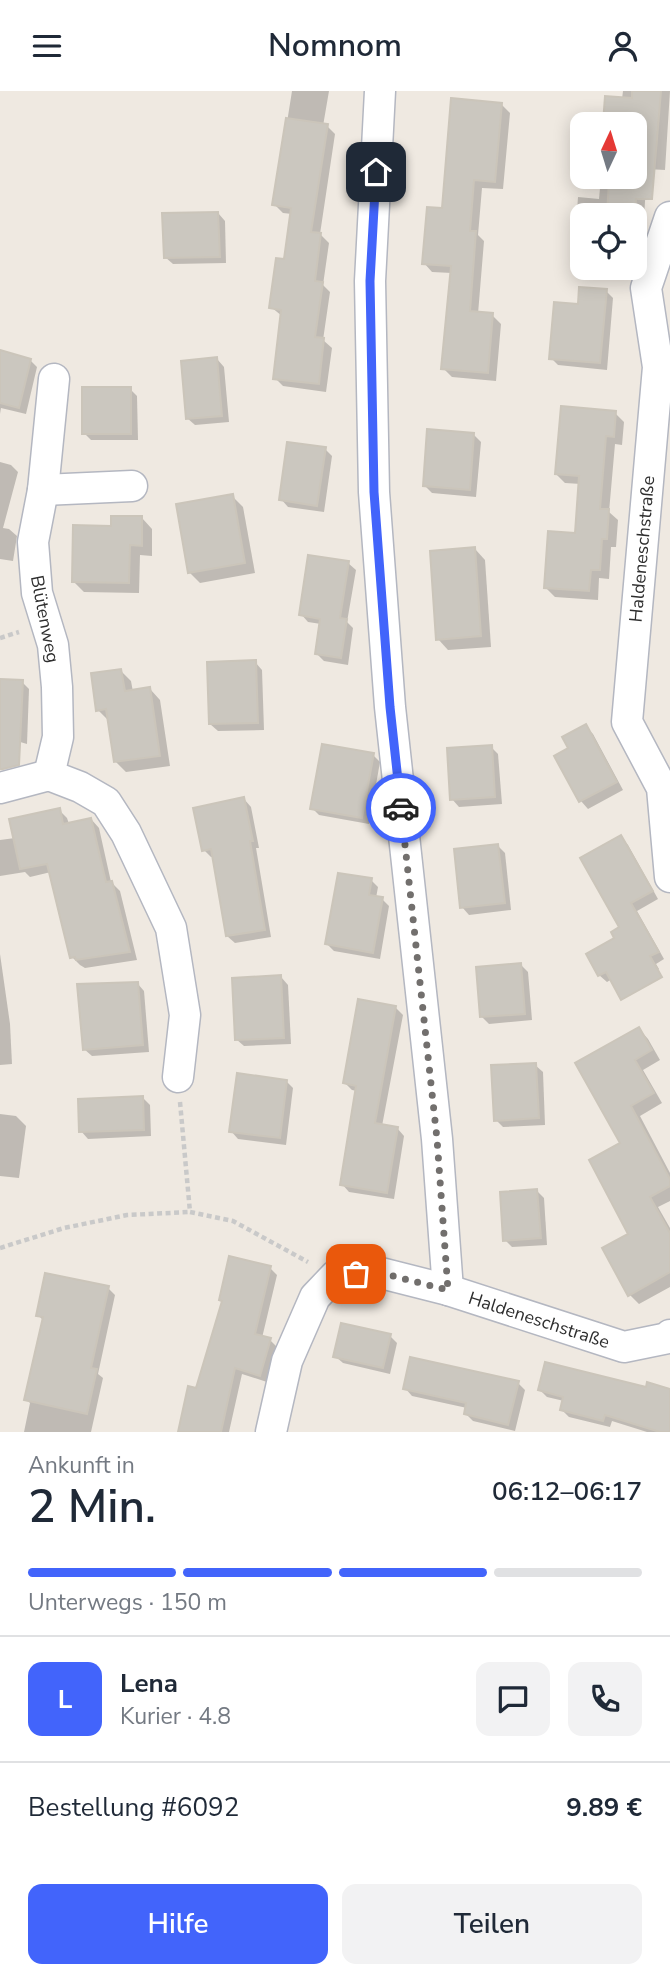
<!DOCTYPE html>
<html lang="de">
<head>
<meta charset="utf-8">
<style>
	body { margin:0; font-family:"Nunito Sans",sans-serif; background:#f2f2f3; color:#1f2937; height:100vh; display:flex; flex-direction:column; font-size:26px; white-space:nowrap }
	* { box-sizing:border-box; margin:0 }
	p { font-size:23px; color:#747a83 }
	.icon { flex:none; width:38px; height:38px; fill:none; stroke:currentColor; stroke-width:2; stroke-linecap:round; stroke-linejoin:round }
	.map { position:relative; height:1341px; overflow:hidden }
	.sheet { display:flex; flex-direction:column; background:#fff; flex:1 }
	.sheet>* { flex:none }
	.needle { width:46px; rotate:4deg }
	.buttons { position:absolute; left:570px; top:21px; display:grid; gap:14px }
	.buttons a { display:grid; place-items:center; width:77px; height:77px; border-radius:14px; background:#fff; box-shadow:0 4px 18px #0003; font-size:35px }
	.pin { position:absolute; display:grid; place-items:center; width:60px; height:60px; color:#fff; margin:-30px; border-radius:14px; box-shadow:0 4px 10px #0006 }
	.courier { position:absolute; display:grid; place-items:center; width:70px; height:70px; margin:-35px; border:5px solid #4264fb; border-radius:50%; background:#fff; color:#222; box-shadow:0 2px 9px #0007 }
	.summary em { font-style:normal; font-weight:600 }
	.summary div { display:flex; flex-direction:column-reverse }
	.summary { display:flex; align-items:center; justify-content:space-between; height:119px; padding:0 28px }
	h1 { font-size:46px; font-weight:600; line-height:52px }
	.bar { display:grid; grid-template-columns:repeat(4,1fr); gap:10px 7px; align-content:center; height:84px; padding:0 28px }
	.bar i { height:9px; border-radius:5px; background:#e0e1e3 }
	.bar .on { background:#4264fb }
	.bar p { grid-column:span 4 }
	.line { display:flex; align-items:center; gap:18px; padding:0 28px; border-top:2px solid #e0e1e3 }
	.line div { flex:1 }
	.round { display:grid; place-items:center; flex:none; width:74px; height:74px; border-radius:14px; background:#f2f2f3 }
	.primary-button { display:flex; gap:14px; margin-top:auto; padding:14px 28px }
	.primary-button a { flex:1; height:80px; border-radius:14px; background:#4264fb; color:#fff; font-size:28px; font-weight:600; line-height:80px; text-align:center }
	.primary-button a+a { background:#f2f2f3; color:#1f2937 }
	header { display:flex; justify-content:space-between; align-items:center; height:91px; padding:0 28px; background:#fff; font-size:32px; font-weight:600 }
	.map>svg:first-child { display:block }
	.shadow { fill:#0003 }
	.building { fill:#cbc7bf; stroke:#cbc5ba; stroke-width:2 }
	.lines { fill:none; stroke-linecap:round; stroke-linejoin:round }
	.street-casing { stroke:#b4b7c1; stroke-width:33 }
	.path { stroke:#c9c9c9; stroke-width:4.5; stroke-dasharray:5 3.5; stroke-linecap:butt }
	.street { stroke:#fff; stroke-width:30 }
	.done { stroke:#726f6d; stroke-width:7; stroke-dasharray:0 12.6 }
	.route { stroke:#4264fb; stroke-width:9 }
	.labels { text-anchor:middle; dominant-baseline:central; stroke-width:5; stroke-linejoin:round; paint-order:stroke }
	.street-label { font-size:18px; fill:#2e2e2e; stroke:#fff }
</style>
</head>
<body>
<header><svg class="icon" aria-label="menu" viewBox="0 0 24 24"><path d="M4 6h16M4 12h16M4 18h16"/></svg>Nomnom<svg class="icon" aria-label="person" viewBox="0 0 24 24"><circle cx="12" cy="8" r="4"/><path d="M4 21q1-7 8-7t8 7"/></svg></header>
<div class="map">
<svg width="670" height="1341" viewBox="0 0 670 1341">
	<rect width="100%" height="100%" fill="#efe9e1"/>
	<g class="shadow">
		<polygon points="292,0 329,0 323,35 327,35 335,43 320,143 329,152 323,194 330,201 323,249 332,257 326,301 283,295 275,287 282,225 271,216 285,170 292,123 283,122 274,113"/>
		<polygon points="623,0 670,0 665,79 647,78 643,143 635,142 635,124 583,124 583,157 575,150 578,106 599,108 601,86 635,86 635,33 605,33 607,6 622,8"/>
		<polygon points="501,13 510,22 503,98 482,97 478,144 484,150 478,223 492,224 501,233 496,290 452,286 443,277 452,182 432,181 424,172"/>
		<polygon points="218,122 225,130 226,172 173,173 165,166"/>
		<polygon points="606,200 613,207 607,279 558,274 551,267 579,215"/>
		<polygon points="0,264 30,269 37,276 26,323 1,317 0,323"/>
		<polygon points="217,268 224,276 229,331 195,334 187,327"/>
		<polygon points="130,298 137,305 138,349 91,349 84,342"/>
		<polygon points="615,322 624,331 622,354 615,353 609,421 618,429 616,456 611,456 609,488 599,487 598,509 555,506 546,497 577,444 581,393 565,392 556,383"/>
		<polygon points="474,344 481,351 476,406 432,402 424,394"/>
		<polygon points="325,358 332,365 324,421 288,416 281,408"/>
		<polygon points="0,371 11,374 18,381 3,437 9,438 17,445 13,470 0,468"/>
		<polygon points="232,405 243,416 255,482 200,492 189,481"/>
		<polygon points="142,427 152,438 152,465 140,464 139,502 84,501 73,490 113,437"/>
		<polygon points="475,458 485,469 491,556 448,559 438,548"/>
		<polygon points="348,472 356,479 347,531 353,537 348,574 324,570 317,563 321,533 308,531 301,523"/>
		<polygon points="255,571 262,579 264,639 218,640 210,633"/>
		<polygon points="120,579 131,590 133,601 150,598 160,609 170,675 126,681 115,670 109,630 98,619"/>
		<polygon points="0,590 22,591 29,598 27,653 0,645"/>
		<polygon points="585,635 593,643 623,699 588,718 581,710 556,665 570,658"/>
		<polygon points="491,656 498,663 502,713 459,716 452,708"/>
		<polygon points="373,664 380,671 369,733 319,724 312,717"/>
		<polygon points="244,708 251,716 259,757 256,757 271,846 235,852 227,845 214,766 211,766 204,759"/>
		<polygon points="59,719 67,727 69,733 91,728 99,737 111,791 120,800 137,869 85,877 80,874 72,866 51,781 30,786 25,781 0,785 0,749 15,747"/>
		<polygon points="621,746 628,754 658,808 637,820 664,868 656,873 659,878 621,899 612,888 607,891 599,884 621,837"/>
		<polygon points="498,755 505,762 511,819 469,824 462,816"/>
		<polygon points="371,789 378,796 376,807 382,808 389,815 380,868 334,860 327,853"/>
		<polygon points="0,863 10,933 12,973 0,974"/>
		<polygon points="521,874 528,881 532,929 489,933 481,925"/>
		<polygon points="281,886 288,894 291,953 244,955 236,948"/>
		<polygon points="137,892 144,900 149,961 92,965 84,958"/>
		<polygon points="395,916 403,924 382,1035 397,1037 404,1045 394,1108 349,1101 342,1093 357,1000 352,999 345,992"/>
		<polygon points="639,938 648,948 660,969 643,979 662,1012 640,1025 670,1082 670,1110 658,1116 670,1137 670,1196 639,1213 630,1204 630,1143 623,1053"/>
		<polygon points="535,974 543,981 545,1034 503,1036 496,1029"/>
		<polygon points="286,990 293,997 286,1054 238,1048 231,1040"/>
		<polygon points="143,1007 150,1014 151,1045 88,1048 81,1040"/>
		<polygon points="0,1023 16,1025 26,1035 19,1087 0,1085"/>
		<polygon points="537,1100 544,1107 547,1154 512,1156 505,1149"/>
		<polygon points="270,1177 277,1184 262,1247 270,1249 277,1256 267,1291 242,1283 229,1341 180,1341 198,1299"/>
		<polygon points="108,1197 115,1204 98,1283 103,1287 91,1341 24,1341 30,1312 26,1308 44,1230 38,1224"/>
		<polygon points="390,1245 397,1252 390,1283 343,1272 335,1265"/>
		<polygon points="518,1292 525,1299 515,1340 473,1330 465,1322 467,1317 412,1305 405,1297"/>
		<polygon points="540,1299 670,1300 670,1341 647,1341 612,1330 610,1336 569,1326 562,1319 564,1310 547,1306"/>
	</g>
	<g class="building">
		<polygon points="632,0 661,0 652,108 636,108 635,124 607,124 609,89 635,90 635,33 603,33 605,5 632,7"/>
		<polygon points="451,7 502,12 495,91 474,89 470,140 476,140 470,220 493,222 488,282 441,278 451,175 422,173 427,116 442,117"/>
		<polygon points="286,27 328,33 311,141 321,142 315,190 323,191 315,246 324,247 319,293 273,288 281,219 269,217 276,167 284,168 291,117 272,114"/>
		<polygon points="218,121 220,166 164,167 162,122"/>
		<polygon points="579,196 607,198 600,272 549,268 554,211 578,213"/>
		<polygon points="0,259 31,268 19,317 0,312"/>
		<polygon points="217,266 222,325 186,328 181,270"/>
		<rect x="82" y="296" width="49" height="47"/>
		<polygon points="561,315 616,320 614,346 606,345 600,418 609,418 607,448 602,448 600,479 591,479 589,500 544,497 548,440 575,442 579,385 555,383"/>
		<polygon points="427,338 474,342 470,399 423,395"/>
		<polygon points="287,351 326,356 317,415 279,409"/>
		<polygon points="233,403 245,472 188,482 176,413"/>
		<polygon points="111,425 142,425 142,455 130,454 129,492 72,491 73,434 111,435"/>
		<polygon points="475,456 481,545 436,549 430,460"/>
		<polygon points="308,464 349,470 340,527 347,528 341,567 315,563 320,528 299,524"/>
		<polygon points="256,569 258,632 209,633 207,571"/>
		<polygon points="121,578 125,600 150,596 160,665 114,671 106,618 96,620 91,582"/>
		<polygon points="0,588 23,589 19,674 3,678 0,678"/>
		<polygon points="586,633 617,691 579,711 554,665 568,657 562,646"/>
		<polygon points="322,653 374,662 362,727 310,718"/>
		<polygon points="492,654 495,706 450,709 447,657"/>
		<polygon points="244,706 253,750 250,750 265,839 226,845 211,758 202,760 193,717"/>
		<polygon points="60,717 63,733 91,727 106,791 112,790 130,861 76,869 75,866 70,867 47,773 20,778 9,728"/>
		<polygon points="621,744 653,800 631,812 659,861 650,865 662,886 621,909 606,881 598,885 586,863 614,847 611,841 619,836 580,767"/>
		<polygon points="498,753 505,812 460,817 454,758"/>
		<polygon points="338,782 372,787 369,804 383,806 373,862 325,853"/>
		<polygon points="521,872 525,923 480,926 476,876"/>
		<polygon points="281,884 284,947 235,949 232,887"/>
		<polygon points="138,891 143,954 83,959 77,893"/>
		<polygon points="358,908 396,915 375,1032 398,1036 387,1102 340,1094 356,995 343,992"/>
		<polygon points="639,936 652,959 635,969 654,1002 631,1015 670,1088 670,1095 650,1106 670,1142 670,1181 628,1205 602,1157 628,1143 589,1069 620,1052 575,972"/>
		<polygon points="536,972 539,1027 494,1030 491,974"/>
		<polygon points="237,982 287,989 280,1047 229,1041"/>
		<polygon points="143,1005 144,1039 79,1041 78,1008"/>
		<polygon points="537,1098 541,1147 503,1150 500,1101"/>
		<polygon points="229,1165 271,1175 255,1243 271,1247 260,1285 235,1277 221,1341 178,1341 188,1295 196,1297 222,1210 219,1209"/>
		<polygon points="45,1182 109,1195 91,1277 97,1278 87,1323 24,1309 43,1226 36,1225"/>
		<polygon points="341,1232 391,1243 383,1277 333,1266"/>
		<polygon points="410,1266 519,1290 508,1334 464,1323 466,1312 403,1298"/>
		<polygon points="545,1271 646,1296 647,1291 670,1298 670,1341 660,1341 605,1324 603,1330 560,1319 563,1306 538,1299"/>
	</g>
	<g class="lines">
		<defs>
			<g id="street">
				<polyline points="380,0 370,190 374,401 390,616 437,1048 448,1199"/>
				<polyline points="670,126 646,197 658,276 627,631 662,697 670,786"/>
				<polyline points="43,399 132,395"/>
				<polyline points="49,684 58,646 57,596 53,554 37,502 33,451 43,399 54,288"/>
				<polyline points="0,697 49,684 80,696 106,711 126,742 171,837 185,924 178,986"/>
				<polyline points="271,1341 287,1270 315,1206 335,1185 377,1181 448,1199 624,1256 668,1247 670,1244"/>
			</g>
		</defs>
		<use href="#street" class="street-casing"/>
		<g class="path">
			<polyline points="0,547 19,541"/>
			<polyline points="180,1011 190,1121 233,1130 308,1171"/>
			<polyline points="0,1157 64,1137 127,1124 190,1121"/>
		</g>
		<use href="#street" class="street"/>
	</g>
	<g class="lines">
		<polyline class="done" points="356,1183 377,1181 448,1199 437,1048 401,717"/>
		<polyline class="route" points="376,81 370,190 374,401 390,616 401,717"/>
	</g>
	<g class="labels">
		<g class="street-label">
			<text transform="translate(642 458) rotate(-85)">Haldeneschstraße</text>
			<text transform="translate(45 528) rotate(79)">Blütenweg</text>
			<text transform="translate(539 1229) rotate(18)">Haldeneschstraße</text>
		</g>
	</g>
</svg>
<div class="buttons">
<a><svg class="needle" viewBox="-14 -14 28 28"><path d="M0-13l5 13h-10z" fill="#e53935"/><path d="M0 13l5-13h-10z" fill="#747a83"/></svg></a>
<a><svg class="icon" aria-label="locate" viewBox="0 0 24 24"><circle cx="12" cy="12" r="6"/><path d="M12 2v4M12 18v4M2 12h4M18 12h4"/></svg></a>
</div>
<div class="pin" style="left:356px;top:1183px;background:#ea580c"><svg class="icon" aria-label="bag" viewBox="0 0 24 24"><path d="M5 8h14l-1 12H6zM9 8a3 3 0 0 1 6 0"/></svg></div>
<div class="pin" style="left:376px;top:81px;background:#1f2937"><svg class="icon" aria-label="home" viewBox="0 0 24 24"><path d="M3 11l9-7 9 7M6 9v11h12V9"/></svg></div>
<div class="courier" style="left:401px;top:717px"><svg class="icon" aria-label="car" viewBox="0 0 24 24"><path d="M5 17H2v-5l4-1 3-4h7l3 4 3 1v5h-3M9 17h6M6 11h13"/><circle cx="7" cy="17" r="2"/><circle cx="17" cy="17" r="2"/></svg></div>
</div>
<section class="sheet">
<div class="summary"><div><h1>2 Min.</h1><p>Ankunft in</p></div><em>06:12–06:17</em></div>
<div class="bar"><i class="on"></i><i class="on"></i><i class="on"></i><i></i><p>Unterwegs · 150 m</p></div>
<div class="line" style="height:126px"><b class="round" style="background:#4264fb;color:#fff">L</b><div><b>Lena</b><p>Kurier · 4.8</p></div><a class="round"><svg class="icon" aria-label="chat" viewBox="0 0 24 24"><path d="M4 5h16v11H9l-5 4z"/></svg></a><a class="round"><svg class="icon" aria-label="phone" viewBox="0 0 24 24"><path d="M5 4h4l2 5-3 2q2 4 5 5l2-3 5 2v4C11 20 4 13 5 4z"/></svg></a></div>
<div class="line" style="height:91px"><div>Bestellung #6092</div><b>9.89 €</b></div>
<div class="primary-button"><a>Hilfe</a><a>Teilen</a></div>
</section>
</body>
</html>
